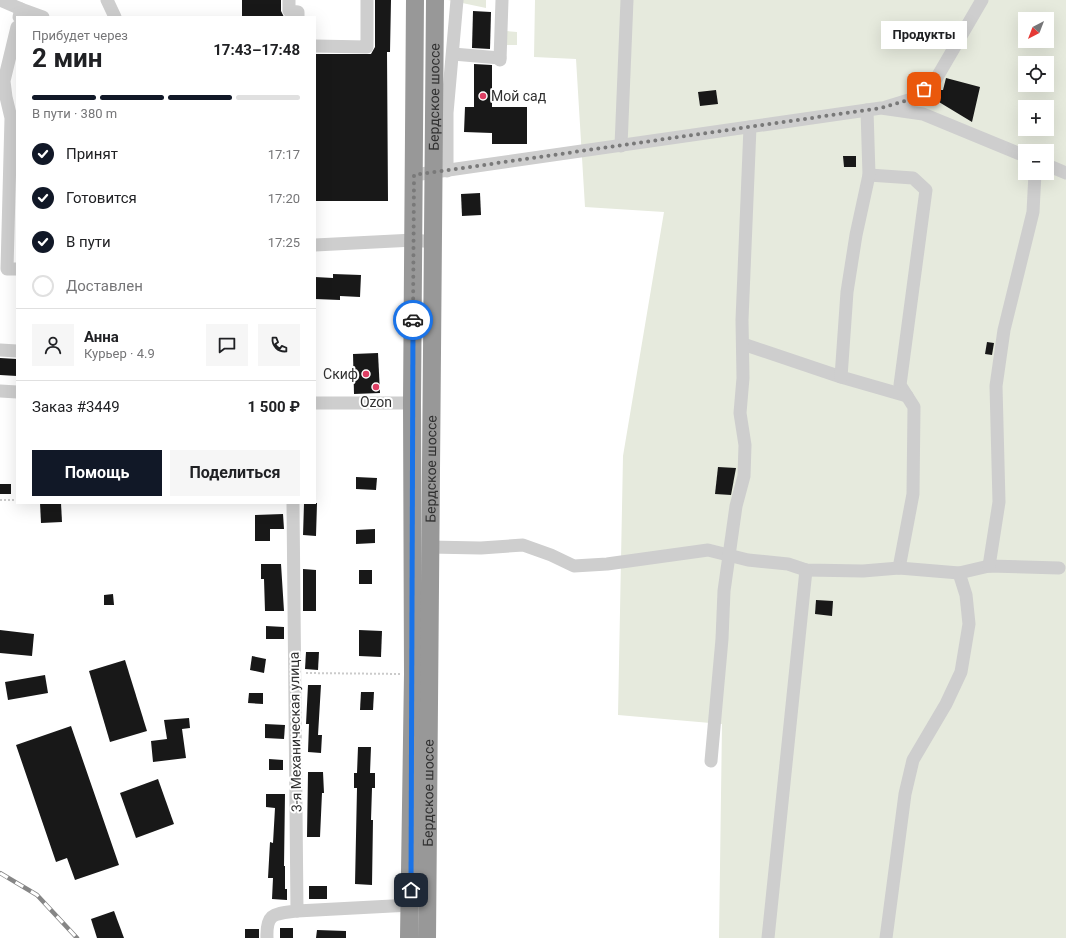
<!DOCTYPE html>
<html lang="ru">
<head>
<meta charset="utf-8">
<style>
	body { margin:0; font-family:Roboto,sans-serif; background:#f6f6f6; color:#202124; height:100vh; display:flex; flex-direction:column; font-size:15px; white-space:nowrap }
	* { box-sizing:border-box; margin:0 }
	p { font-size:13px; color:#757577 }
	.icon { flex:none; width:22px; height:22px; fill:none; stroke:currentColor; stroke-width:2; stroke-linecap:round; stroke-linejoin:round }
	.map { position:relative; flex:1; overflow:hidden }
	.drawer { position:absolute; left:16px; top:16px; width:300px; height:488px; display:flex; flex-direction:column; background:#fff; border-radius:0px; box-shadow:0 4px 16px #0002 }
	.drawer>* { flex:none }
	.needle { width:26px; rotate:222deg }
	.fabs { position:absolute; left:1018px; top:12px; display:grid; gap:8px }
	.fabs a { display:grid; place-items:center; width:36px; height:36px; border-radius:0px; background:#fff; box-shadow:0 4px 16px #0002; font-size:20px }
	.pin { position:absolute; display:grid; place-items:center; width:34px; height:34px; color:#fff; margin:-17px; border-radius:8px; box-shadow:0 2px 6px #0006 }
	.courier { position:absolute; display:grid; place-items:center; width:40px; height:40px; margin:-20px; border:3px solid #1a73e8; border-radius:50%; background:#fff; color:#222; box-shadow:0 1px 5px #0007 }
	.bubble { position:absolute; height:28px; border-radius:0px; background:#fff; box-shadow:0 4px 16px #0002; font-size:13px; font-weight:700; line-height:28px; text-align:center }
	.headline em { font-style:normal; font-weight:700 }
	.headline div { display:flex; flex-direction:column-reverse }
	.headline { display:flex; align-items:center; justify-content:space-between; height:68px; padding:0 16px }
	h1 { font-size:26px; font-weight:700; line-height:30px }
	.bar { display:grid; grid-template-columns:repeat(4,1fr); gap:6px 4px; align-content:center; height:48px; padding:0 16px }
	.bar i { height:5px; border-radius:3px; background:#e0e0e0 }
	.bar .active { background:#111827 }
	.bar p { grid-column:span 4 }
	.line { display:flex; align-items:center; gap:10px; padding:0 16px; border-top:1px solid #e0e0e0 }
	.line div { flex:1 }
	.round { display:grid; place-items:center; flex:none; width:42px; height:42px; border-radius:0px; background:#f6f6f6 }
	ol { padding:0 16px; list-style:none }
	li { display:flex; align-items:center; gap:12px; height:44px }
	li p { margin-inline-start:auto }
	li .icon { padding:4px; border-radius:50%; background:#111827; color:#fff; stroke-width:4 }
	li:last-child { color:#757577 }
	li i { width:22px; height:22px; border:2px solid #e0e0e0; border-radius:50% }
	.action { display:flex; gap:8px; margin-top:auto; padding:8px 16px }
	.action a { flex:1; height:46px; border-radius:0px; background:#111827; color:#fff; font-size:16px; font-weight:700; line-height:46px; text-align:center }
	.action a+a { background:#f6f6f6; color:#202124 }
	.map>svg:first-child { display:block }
	.green { fill:#e6eadd; fill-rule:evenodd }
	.building { fill:#181818 }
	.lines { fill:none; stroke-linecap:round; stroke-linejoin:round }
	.path { stroke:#cbcbcb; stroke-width:2; stroke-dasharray:2 2; stroke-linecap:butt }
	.minor { stroke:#cecece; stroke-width:13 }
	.highway { stroke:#989898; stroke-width:18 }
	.rail-casing { stroke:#868686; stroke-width:4.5 }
	.rail { stroke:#fff; stroke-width:3; stroke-dasharray:9; stroke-linecap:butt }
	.done { stroke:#797979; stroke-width:4; stroke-dasharray:0 7.2 }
	.route { stroke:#1a73e8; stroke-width:5 }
	.poi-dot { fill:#de3e63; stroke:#fff; stroke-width:1.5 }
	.labels { text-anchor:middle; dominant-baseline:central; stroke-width:4; stroke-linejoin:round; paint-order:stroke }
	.poi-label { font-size:14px; fill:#313131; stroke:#fff; text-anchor:start }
	.street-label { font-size:14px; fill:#313131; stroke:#fff }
</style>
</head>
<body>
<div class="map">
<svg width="1066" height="938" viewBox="0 0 1066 938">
	<rect width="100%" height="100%" fill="#fff"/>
	<g class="green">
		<polygon points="448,0 486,0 486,8"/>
		<path d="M535 0H1066V938H719L722 724 618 715 623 456 664 212 585 207 576 59 534 57ZM1025 19H1047V41H1025ZM1025 63H1047V85H1025ZM1025 107H1047V129H1025ZM1025 151H1047V173H1025Z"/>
		<polygon points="506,31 517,32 517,45 506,45"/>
	</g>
	<g class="building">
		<polygon points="242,0 281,0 281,11 284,17 242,16"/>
		<polygon points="375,0 391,0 390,52 387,52 388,201 315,201 315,54 371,54 375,47"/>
		<polygon points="473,11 491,12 490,49 472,48"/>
		<polygon points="474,64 492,65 492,107 527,107 527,144 492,144 492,133 464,132 465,107 474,107"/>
		<polygon points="946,78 980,87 972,122 934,99 932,106 922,103 938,88 937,90 943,90"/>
		<polygon points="716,90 718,104 700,106 698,92"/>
		<polygon points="843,156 856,156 856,167 844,167"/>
		<polygon points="480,193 481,215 462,216 461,194"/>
		<polygon points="333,274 361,275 360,297 340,296 340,300 315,299 315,277 333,278"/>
		<polygon points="987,342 994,343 992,355 985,354"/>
		<polygon points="378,353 380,393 354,394 353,354"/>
		<polygon points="0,358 17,359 17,376 0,375"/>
		<polygon points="718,467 736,468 731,495 715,494"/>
		<polygon points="356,477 377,478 376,490 356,489"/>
		<rect x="0" y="484" width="11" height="10"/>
		<polygon points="40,503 61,503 62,522 41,523"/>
		<polygon points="304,503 317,503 316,536 303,535"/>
		<polygon points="283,514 284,529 270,529 270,541 255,541 255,515"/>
		<polygon points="375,529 375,543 356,544 356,530"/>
		<polygon points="261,564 281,564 284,611 265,611 264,579 261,579"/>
		<polygon points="303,569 316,570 316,611 303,611"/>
		<rect x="359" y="570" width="13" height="14"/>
		<polygon points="113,594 114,605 104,605 104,595"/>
		<polygon points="816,600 833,601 832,616 815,614"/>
		<polygon points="266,626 284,627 284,639 266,639"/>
		<polygon points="0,630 34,634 32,656 0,653"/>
		<polygon points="359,630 382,631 381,657 359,656"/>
		<polygon points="306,652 319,652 318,670 305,669"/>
		<polygon points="252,656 266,659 264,673 250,670"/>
		<polygon points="125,660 147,731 110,742 89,671"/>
		<polygon points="45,675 48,693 8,700 5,682"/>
		<polygon points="308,685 321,685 318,735 322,735 321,753 308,752 309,724 306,724"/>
		<polygon points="361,692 374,692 373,710 360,710"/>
		<polygon points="249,693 263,693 263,704 248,703"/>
		<polygon points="189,718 190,728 182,729 186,758 153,762 151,741 167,739 164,720"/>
		<polygon points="265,724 285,725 284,739 265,738"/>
		<polygon points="71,726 119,865 75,880 67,858 56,862 16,745"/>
		<polygon points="358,747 371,747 370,773 375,773 375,788 372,788 371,820 373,820 372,885 355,884 357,788 354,788 354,773 357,773"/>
		<polygon points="269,759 283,760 283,770 269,770"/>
		<polygon points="308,772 323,772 324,793 322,793 320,837 307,837"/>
		<polygon points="158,779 174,824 136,838 120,793"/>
		<polygon points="266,794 285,794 284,866 285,866 285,889 287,889 287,900 272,899 273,878 268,878 270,842 273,843 275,808 266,807"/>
		<rect x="309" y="886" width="18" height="13"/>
		<polygon points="114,911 124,938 97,938 91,919"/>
		<rect x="280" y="928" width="13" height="10"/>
		<rect x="245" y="929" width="14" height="9"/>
		<polygon points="317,930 346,931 346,938 316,938"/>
	</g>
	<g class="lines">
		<g class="path">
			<polyline points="0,500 17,500"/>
			<polyline points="306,673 400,674"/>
		</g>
		<g class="minor">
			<polyline points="0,0 21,9"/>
			<polyline points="107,0 115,17"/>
			<polyline points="289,0 289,11 298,12 298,17"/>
			<polyline points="19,17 21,9 43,17"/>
			<polyline points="17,27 4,81 6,97 11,118 7,269 17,269"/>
			<polyline points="315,46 367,47 367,0"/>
			<polyline points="453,54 500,58"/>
			<polyline points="500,60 502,0"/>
			<polyline points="886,107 912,99 936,79 982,0"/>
			<polyline points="621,146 627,0"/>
			<polyline points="1047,165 1066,173"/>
			<polyline points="447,171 447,113 457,0"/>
			<polyline points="414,175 881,108 923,114 1025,156"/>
			<polyline points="869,175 913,178 926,190 900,385 914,407 913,494 899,568"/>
			<polyline points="315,245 414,240 433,242"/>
			<polyline points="743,344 841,377 907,396"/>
			<polyline points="0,350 17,351"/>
			<polyline points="841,377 847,292 856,235 869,175 867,110"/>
			<polyline points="0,391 17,392"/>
			<polyline points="315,403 412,403"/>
			<polyline points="429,547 481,548 523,545 551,555 574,566 607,564 708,550 748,560 788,564 806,570 863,571 899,568 959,573 989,566 1059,568"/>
			<polyline points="989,566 999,502 996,386 1004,330 1033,212 1035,173"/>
			<polyline points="711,761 722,639 724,591 736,506 744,476 745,445 740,413 743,378 742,320 750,127"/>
			<polyline points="297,911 411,905"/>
			<path d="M267 938C266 912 275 914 297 911L293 503"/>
			<polyline points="768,938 806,570"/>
			<polyline points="886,938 905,794 913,760 946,704 961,672 969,624 966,595 959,573"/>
		</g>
		<g class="highway">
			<polyline points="409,938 413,674 412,403 415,0"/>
			<path id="s1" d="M427 938 435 0"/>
		</g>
		<defs>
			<polyline id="rail" points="0,873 37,895 77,938"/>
		</defs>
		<use href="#rail" class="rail-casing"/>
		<use href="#rail" class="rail"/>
	</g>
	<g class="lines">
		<polyline class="done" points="413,320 414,175 881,108 912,99 924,89"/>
		<polyline class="route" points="411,890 413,320"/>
	</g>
	<g class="poi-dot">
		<circle cx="483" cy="96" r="4"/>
		<circle cx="366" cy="374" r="4"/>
		<circle cx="376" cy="387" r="4"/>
	</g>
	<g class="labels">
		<g class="poi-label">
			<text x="491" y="96">Мой сад</text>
			<text x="358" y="374" text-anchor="end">Скиф</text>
			<text x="376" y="402" text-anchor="middle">Ozon</text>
		</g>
		<g class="street-label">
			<text stroke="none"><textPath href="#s1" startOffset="841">Бердское шоссе</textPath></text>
			<text stroke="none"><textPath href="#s1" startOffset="469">Бердское шоссе</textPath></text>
			<text transform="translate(295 732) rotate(-91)">3-я Механическая улица</text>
			<text stroke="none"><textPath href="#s1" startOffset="145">Бердское шоссе</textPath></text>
		</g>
	</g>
</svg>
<div class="fabs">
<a><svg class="needle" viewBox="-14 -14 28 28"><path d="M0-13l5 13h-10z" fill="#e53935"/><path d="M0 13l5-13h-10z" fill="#757577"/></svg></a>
<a><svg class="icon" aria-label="locate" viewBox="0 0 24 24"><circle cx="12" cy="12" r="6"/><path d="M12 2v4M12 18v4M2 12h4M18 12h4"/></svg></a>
<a>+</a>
<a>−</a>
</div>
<div class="pin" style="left:924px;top:89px;background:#ea580c"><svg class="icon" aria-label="bag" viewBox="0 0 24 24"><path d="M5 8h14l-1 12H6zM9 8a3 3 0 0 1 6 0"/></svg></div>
<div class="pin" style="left:411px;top:890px;background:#1f2937"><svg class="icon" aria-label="home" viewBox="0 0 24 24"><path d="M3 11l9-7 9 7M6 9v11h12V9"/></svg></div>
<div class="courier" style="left:413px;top:320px"><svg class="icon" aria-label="car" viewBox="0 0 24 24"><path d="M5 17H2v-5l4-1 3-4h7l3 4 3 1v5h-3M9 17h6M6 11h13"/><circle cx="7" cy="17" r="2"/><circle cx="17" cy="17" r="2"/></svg></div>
<div class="bubble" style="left:881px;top:21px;width:86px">Продукты</div>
<section class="drawer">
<div class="headline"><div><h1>2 мин</h1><p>Прибудет через</p></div><em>17:43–17:48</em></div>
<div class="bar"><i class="active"></i><i class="active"></i><i class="active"></i><i></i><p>В пути · 380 m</p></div>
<ol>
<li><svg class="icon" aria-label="check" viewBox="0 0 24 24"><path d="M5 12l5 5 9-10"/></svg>Принят<p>17:17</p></li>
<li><svg class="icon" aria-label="check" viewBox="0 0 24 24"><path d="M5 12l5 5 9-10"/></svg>Готовится<p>17:20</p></li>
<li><svg class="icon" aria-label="check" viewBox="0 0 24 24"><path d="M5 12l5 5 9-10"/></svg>В пути<p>17:25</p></li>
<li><i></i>Доставлен</li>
</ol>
<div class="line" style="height:72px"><a class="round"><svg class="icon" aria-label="person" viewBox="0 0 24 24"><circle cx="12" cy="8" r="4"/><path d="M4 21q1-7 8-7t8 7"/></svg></a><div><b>Анна</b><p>Курьер · 4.9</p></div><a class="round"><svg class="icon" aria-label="chat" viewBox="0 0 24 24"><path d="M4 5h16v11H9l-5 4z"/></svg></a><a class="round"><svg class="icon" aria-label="phone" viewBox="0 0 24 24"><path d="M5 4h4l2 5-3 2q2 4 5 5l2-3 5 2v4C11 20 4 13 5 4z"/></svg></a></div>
<div class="line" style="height:52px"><div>Заказ #3449</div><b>1 500 ₽</b></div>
<div class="action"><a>Помощь</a><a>Поделиться</a></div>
</section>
</div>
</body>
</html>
